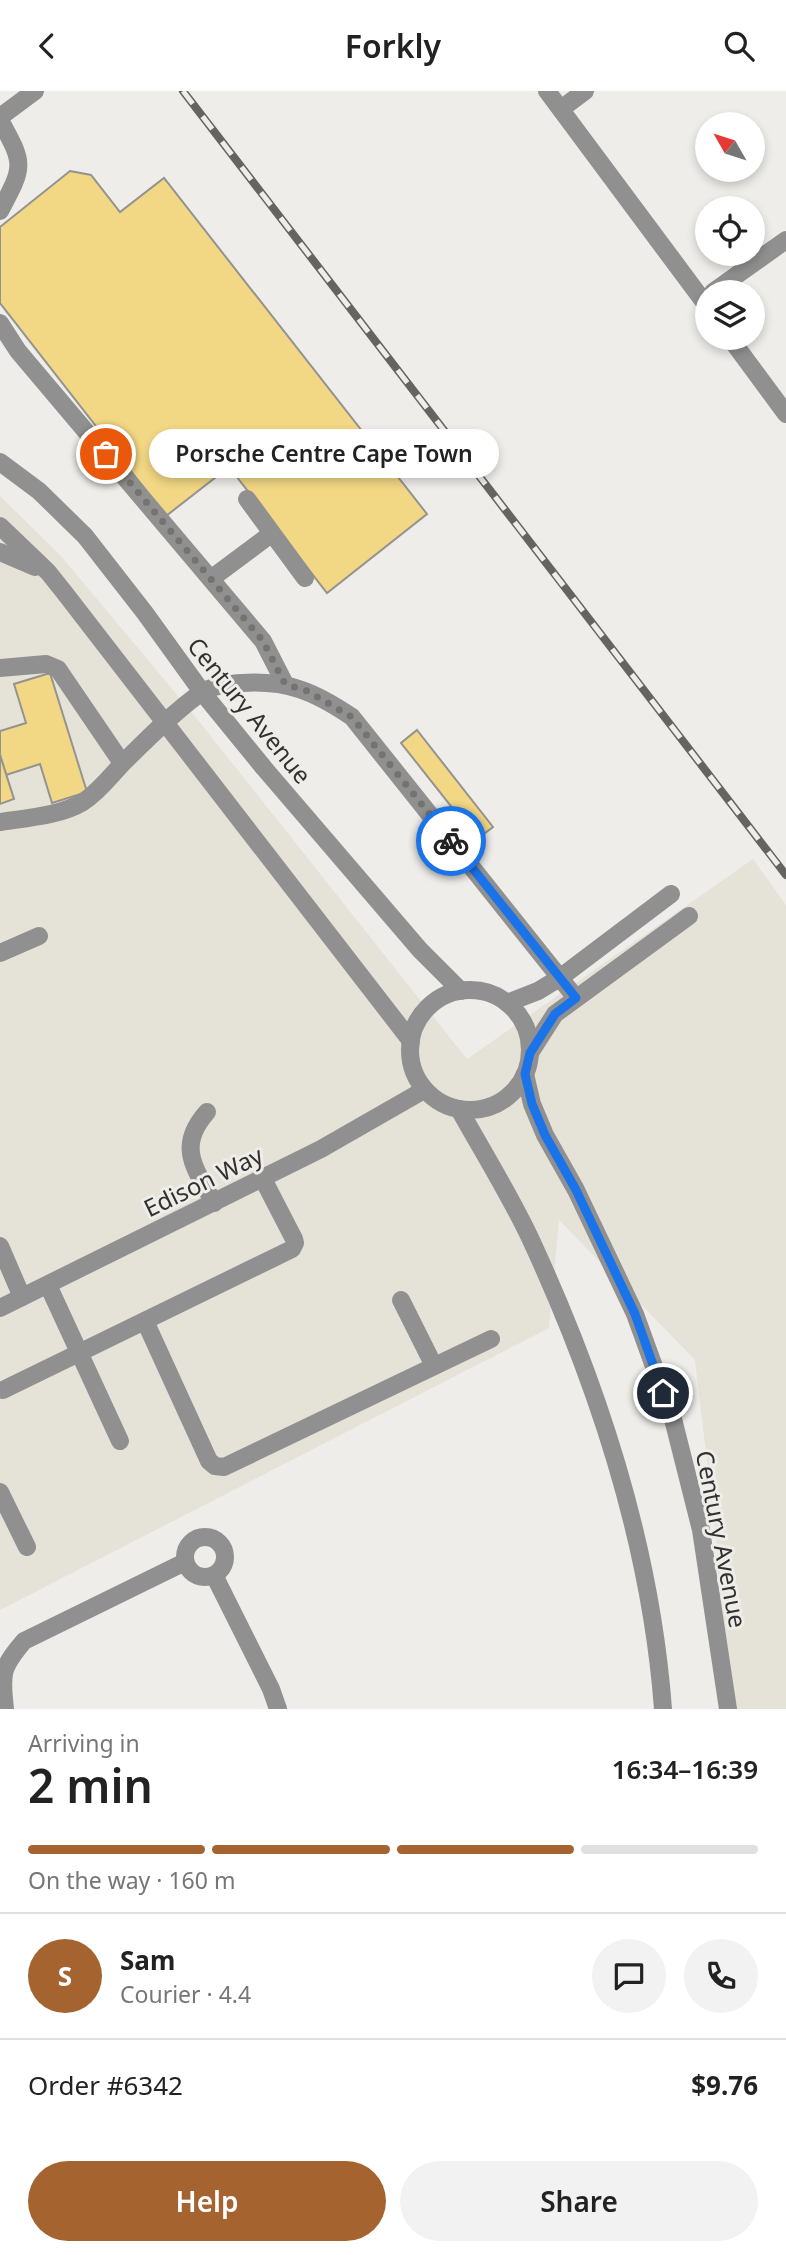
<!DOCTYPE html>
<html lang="en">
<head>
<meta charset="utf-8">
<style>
	body { margin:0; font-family:"Noto Sans",sans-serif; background:#f2f2f2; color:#222; height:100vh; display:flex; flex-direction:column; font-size:26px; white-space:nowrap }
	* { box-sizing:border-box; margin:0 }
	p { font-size:23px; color:#767676 }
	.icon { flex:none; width:38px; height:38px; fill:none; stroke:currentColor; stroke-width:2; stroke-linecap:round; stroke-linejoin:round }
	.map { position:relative; height:1618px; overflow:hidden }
	.panel { display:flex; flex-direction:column; background:#fff; flex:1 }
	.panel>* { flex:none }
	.needle { width:46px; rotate:309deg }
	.fabs { position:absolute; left:695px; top:21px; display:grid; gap:14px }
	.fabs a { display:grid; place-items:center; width:70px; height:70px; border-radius:50%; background:#fff; box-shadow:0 4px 10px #0003; font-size:35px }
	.pin { position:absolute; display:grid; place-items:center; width:60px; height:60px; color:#fff; margin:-30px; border:4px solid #fff; border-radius:50%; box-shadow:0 2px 7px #0007 }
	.courier { position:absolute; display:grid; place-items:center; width:70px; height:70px; margin:-35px; border:5px solid #1a73e8; border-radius:50%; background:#fff; color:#222; box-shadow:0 2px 9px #0007 }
	.bubble { position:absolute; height:49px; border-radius:24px; background:#fff; box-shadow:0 4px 10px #0003; font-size:23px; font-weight:600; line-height:49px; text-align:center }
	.head em { font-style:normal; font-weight:600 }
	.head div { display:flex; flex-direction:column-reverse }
	.head { display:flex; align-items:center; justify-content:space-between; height:119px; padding:0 28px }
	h1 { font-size:46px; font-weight:600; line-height:52px }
	.bar { display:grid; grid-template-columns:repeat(4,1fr); gap:10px 7px; align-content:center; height:84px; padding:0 28px }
	.bar i { height:9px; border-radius:5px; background:#e0e0e0 }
	.bar .current { background:#a56330 }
	.bar p { grid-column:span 4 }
	.line { display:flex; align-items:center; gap:18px; padding:0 28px; border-top:2px solid #e0e0e0 }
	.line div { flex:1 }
	.round { display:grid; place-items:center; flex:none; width:74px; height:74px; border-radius:37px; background:#f2f2f2 }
	.cta { display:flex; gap:14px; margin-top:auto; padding:14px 28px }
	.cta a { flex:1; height:80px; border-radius:42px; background:#a56330; color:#fff; font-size:28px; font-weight:600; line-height:80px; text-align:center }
	.cta a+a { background:#f2f2f2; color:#222 }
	header { display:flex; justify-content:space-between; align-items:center; height:91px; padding:0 28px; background:#fff; font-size:32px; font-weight:600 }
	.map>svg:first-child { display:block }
	.built { fill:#e5e2d8 }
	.building { fill:#f2d784; stroke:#949390; stroke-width:2 }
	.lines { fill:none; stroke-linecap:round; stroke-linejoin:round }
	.minor { stroke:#919090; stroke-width:18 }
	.rail-casing { stroke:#656462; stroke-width:8 }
	.rail { stroke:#eeedea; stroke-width:5; stroke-dasharray:16; stroke-linecap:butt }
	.done { stroke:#737370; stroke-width:7; stroke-dasharray:0 12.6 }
	.route { stroke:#1a73e8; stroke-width:9 }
	.labels { text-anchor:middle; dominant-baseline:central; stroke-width:6; stroke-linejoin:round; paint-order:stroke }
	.street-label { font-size:24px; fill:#31312f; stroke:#eeedea }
</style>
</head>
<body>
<header><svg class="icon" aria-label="back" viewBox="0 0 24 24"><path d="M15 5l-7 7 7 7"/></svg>Forkly<svg class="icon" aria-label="search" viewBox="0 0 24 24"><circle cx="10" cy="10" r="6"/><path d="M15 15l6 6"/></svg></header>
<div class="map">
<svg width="786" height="1618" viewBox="0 0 786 1618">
	<rect width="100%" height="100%" fill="#eeedea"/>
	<polygon class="built" points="0,405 60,464 194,624 467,968 753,768 786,814 786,1618 722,1618 717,1455 695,1269 559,1129 549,1237 0,1519"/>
	<g class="building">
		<polygon points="70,80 91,84 120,121 164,87 427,423 327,502 229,376 166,425 0,212 0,136"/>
		<polygon points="50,582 87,701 52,712 40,673 6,684 0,664 0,640 26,632 14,593"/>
		<polygon points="417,639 493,736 477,748 401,652"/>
		<polygon points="0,664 14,708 0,713"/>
	</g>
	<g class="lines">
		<g class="minor">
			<polyline points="547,0 707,215"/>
			<polyline points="561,18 585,0"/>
			<polyline points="0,26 35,0"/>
			<path d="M0 29C25 74 24 75 0 120"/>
			<polyline points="713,201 786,149"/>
			<polyline points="0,232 18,260 263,550 285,593"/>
			<polyline points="730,247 786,323"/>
			<polyline points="0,371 39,400 85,445 145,522 202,601 264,677 420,859 461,900"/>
			<polyline points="247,408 305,487"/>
			<polyline points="0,435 48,481 64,501 411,950"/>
			<polyline points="0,461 35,476"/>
			<polyline points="212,487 271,443"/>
			<polyline points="0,577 46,573 58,578 122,672"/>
			<path d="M0 731C26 727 60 725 83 711 100 700 111 684 125 670 146 649 177 618 201 602 213 594 229 593 242 592 288 589 315 601 352 626L576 907"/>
			<polyline points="0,862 39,845"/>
			<circle cx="470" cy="959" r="60"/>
			<polyline points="507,912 538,900 561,886 671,803"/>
			<polyline points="530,962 555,923 689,825"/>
			<polyline points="525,983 532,1013 545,1044 576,1099 635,1223 673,1328 701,1439 728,1618"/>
			<path d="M459 1018C483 1061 510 1104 531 1149 599 1296 651 1456 663 1618"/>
			<path d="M207 1021C176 1056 195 1077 214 1112"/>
			<polyline points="0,1155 22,1206"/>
			<polyline points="48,1194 120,1350"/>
			<polyline points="401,1209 434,1275"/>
			<polyline points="0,1217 321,1058 424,999"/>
			<polyline points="145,1230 209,1370 215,1375 224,1376 491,1248"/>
			<polyline points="3,1299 292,1158 295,1152 294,1148 263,1088"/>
			<polyline points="0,1401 27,1456"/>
			<circle cx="205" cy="1466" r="20"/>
			<polyline points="214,1484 271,1598 278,1618"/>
			<path d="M5 1618C1 1583 1 1577 24 1550L185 1471"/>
		</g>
		<defs>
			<polyline id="rail" points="183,0 786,784"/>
		</defs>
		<use href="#rail" class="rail-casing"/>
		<use href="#rail" class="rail"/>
	</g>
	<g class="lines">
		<polyline class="done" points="106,363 263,550 285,593 307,600 352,626 451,750"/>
		<polyline class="route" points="451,750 576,907 555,923 530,962 525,983 532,1013 545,1044 576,1099 635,1223 663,1302"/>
	</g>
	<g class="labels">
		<g class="street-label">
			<text transform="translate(250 619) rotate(51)">Century Avenue</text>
			<text transform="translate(203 1090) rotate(-26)">Edison Way</text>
			<text transform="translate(722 1448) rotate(79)">Century Avenue</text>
		</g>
	</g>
</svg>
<div class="fabs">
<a><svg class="needle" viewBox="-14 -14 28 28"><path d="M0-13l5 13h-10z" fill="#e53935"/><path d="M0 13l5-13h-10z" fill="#767676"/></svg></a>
<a><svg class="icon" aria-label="locate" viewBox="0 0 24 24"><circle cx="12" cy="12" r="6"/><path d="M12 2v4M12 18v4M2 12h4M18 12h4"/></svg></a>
<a><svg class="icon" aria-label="layers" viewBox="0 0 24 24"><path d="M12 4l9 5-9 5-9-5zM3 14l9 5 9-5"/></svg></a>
</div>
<div class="pin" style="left:106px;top:363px;background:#ea580c"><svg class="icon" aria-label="bag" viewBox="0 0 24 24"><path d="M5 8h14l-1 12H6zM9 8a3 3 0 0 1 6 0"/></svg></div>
<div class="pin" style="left:663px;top:1302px;background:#1f2937"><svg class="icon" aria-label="home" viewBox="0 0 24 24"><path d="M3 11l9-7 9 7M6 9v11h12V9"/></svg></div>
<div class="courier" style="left:451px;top:750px"><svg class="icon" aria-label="bike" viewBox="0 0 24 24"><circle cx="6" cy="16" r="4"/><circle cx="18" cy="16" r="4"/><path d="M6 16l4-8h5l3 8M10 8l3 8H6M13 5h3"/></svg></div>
<div class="bubble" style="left:149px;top:338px;width:350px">Porsche Centre Cape Town</div>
</div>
<section class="panel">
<div class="head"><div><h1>2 min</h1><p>Arriving in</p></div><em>16:34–16:39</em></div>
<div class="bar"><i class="current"></i><i class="current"></i><i class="current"></i><i></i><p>On the way · 160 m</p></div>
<div class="line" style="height:126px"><b class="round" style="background:#a56330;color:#fff">S</b><div><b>Sam</b><p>Courier · 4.4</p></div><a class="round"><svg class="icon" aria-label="chat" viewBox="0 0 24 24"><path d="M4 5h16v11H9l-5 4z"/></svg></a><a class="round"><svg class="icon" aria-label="phone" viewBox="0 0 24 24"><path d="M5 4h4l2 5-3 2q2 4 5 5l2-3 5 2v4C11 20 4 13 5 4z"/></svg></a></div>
<div class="line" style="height:91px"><div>Order #6342</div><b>$9.76</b></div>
<div class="cta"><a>Help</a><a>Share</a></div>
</section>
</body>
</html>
